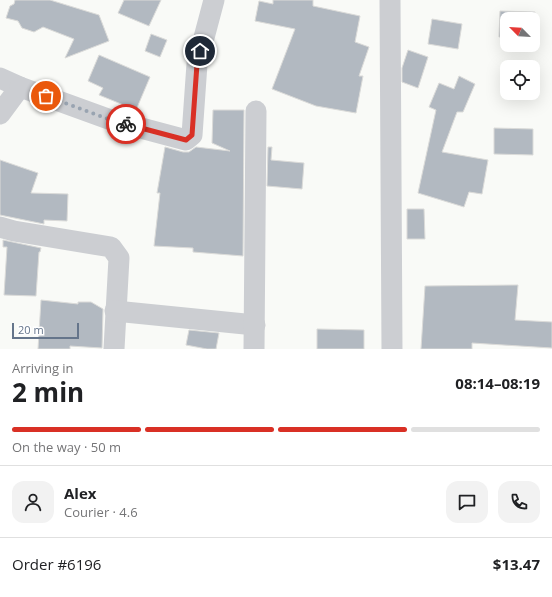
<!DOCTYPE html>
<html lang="en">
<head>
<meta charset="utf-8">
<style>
	body { margin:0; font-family:"Open Sans",sans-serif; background:#f2f2f2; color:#202124; height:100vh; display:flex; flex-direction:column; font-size:15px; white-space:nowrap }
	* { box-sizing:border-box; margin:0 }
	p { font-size:13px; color:#757577 }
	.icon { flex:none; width:22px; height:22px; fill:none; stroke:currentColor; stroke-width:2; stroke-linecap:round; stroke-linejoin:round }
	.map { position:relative; height:349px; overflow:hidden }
	.panel { display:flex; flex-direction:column; background:#fff; flex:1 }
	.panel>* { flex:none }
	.needle { width:26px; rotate:294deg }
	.tools { position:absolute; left:500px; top:12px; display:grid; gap:8px }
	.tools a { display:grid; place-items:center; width:40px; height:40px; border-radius:8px; background:#fff; box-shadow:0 4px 16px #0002; font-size:20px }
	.scale { position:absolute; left:12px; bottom:10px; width:67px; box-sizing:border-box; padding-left:4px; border:2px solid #65758b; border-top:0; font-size:11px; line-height:14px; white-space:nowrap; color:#65758b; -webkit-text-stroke:3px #fff; paint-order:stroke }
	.pin { position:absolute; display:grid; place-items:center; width:34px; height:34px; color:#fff; margin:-17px; border:2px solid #fff; border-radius:50%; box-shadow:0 1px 4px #0007 }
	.courier { position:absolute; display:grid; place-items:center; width:40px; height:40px; margin:-20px; border:3px solid #d93025; border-radius:50%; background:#fff; color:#222; box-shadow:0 1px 5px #0007 }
	.head em { font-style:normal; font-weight:700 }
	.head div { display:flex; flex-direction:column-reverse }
	.head { display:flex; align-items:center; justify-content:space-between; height:68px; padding:0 12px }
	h1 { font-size:26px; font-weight:700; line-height:30px }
	.bar { display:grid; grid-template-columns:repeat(4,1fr); gap:6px 4px; align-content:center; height:48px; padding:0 12px }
	.bar i { height:5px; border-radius:3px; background:#e0e0e0 }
	.bar .on { background:#d93025 }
	.bar p { grid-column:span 4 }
	.line { display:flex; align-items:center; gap:10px; padding:0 12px; border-top:1px solid #e0e0e0 }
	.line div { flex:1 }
	.round { display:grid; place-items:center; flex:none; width:42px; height:42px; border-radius:12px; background:#f2f2f2 }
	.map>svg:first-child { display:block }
	.building { fill:#b2b9c1; stroke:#dbdbd9 }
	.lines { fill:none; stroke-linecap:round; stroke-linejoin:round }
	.street { stroke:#ccced2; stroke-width:21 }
	.done { stroke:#99a4b1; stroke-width:4; stroke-dasharray:0 7.2 }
	.route { stroke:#d93025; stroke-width:5 }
</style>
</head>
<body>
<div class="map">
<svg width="552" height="349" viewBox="0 0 552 349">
	<rect width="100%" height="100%" fill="#f9faf7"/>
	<g class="building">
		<polygon points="15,0 50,0 99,15 109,41 65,58 74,39 43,27 34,32 22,28 18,21 6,18 10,6 14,4"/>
		<polygon points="124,0 161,0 149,26 118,13"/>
		<polygon points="273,0 313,0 313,6 360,16 355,42 369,47 359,76 363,76 356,113 316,106 272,89 295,29 255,21 259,1 273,4"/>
		<polygon points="500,11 535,12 534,38 533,38 533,19 507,19 507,37 499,37"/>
		<polygon points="432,19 462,24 458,49 428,44"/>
		<polygon points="151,34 167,40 160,57 145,51"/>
		<polygon points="408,50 428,57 418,88 402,82 402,68"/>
		<polygon points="99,55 150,77 136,110 99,95 103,88 88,81"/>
		<polygon points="459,76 475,84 463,112 457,112 442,152 488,160 482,194 469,192 464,207 418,193 436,110 429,107 439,83 454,89"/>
		<polygon points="213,110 244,110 243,256 193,252 193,248 154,246 160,193 157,193 165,147 183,152 189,152 196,147 230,151 212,143"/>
		<polygon points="494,128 533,129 533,155 494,154"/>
		<polygon points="268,147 272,147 271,160 304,163 302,189 267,186"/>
		<polygon points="0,160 38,173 31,193 68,194 67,221 44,220 44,224 0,215"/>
		<polygon points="407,209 424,209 425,239 407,239"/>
		<polygon points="3,240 41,248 40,252 39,252 36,296 4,295 7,247 3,247"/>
		<polygon points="518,285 515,320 552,322 552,348 472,343 472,349 421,349 425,286"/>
		<polygon points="41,300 78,304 78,302 91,302 103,309 102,348 70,346 70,349 38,349"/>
		<polygon points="317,329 364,330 364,349 317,349"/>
		<polygon points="189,330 219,333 216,349 207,349 186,345"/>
	</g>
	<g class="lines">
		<g class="street">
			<polyline points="390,0 392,349"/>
			<polyline points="0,78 20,87 0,114"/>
			<polyline points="20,87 111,120 186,140 192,135 197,64 214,0"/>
			<polyline points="0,227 14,231 111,247 119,258 114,349"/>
			<polyline points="115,311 255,325"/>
			<polyline points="254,349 256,111"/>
		</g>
	</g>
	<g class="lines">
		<polyline class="done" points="46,96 111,120 126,124"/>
		<polyline class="route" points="126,124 186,140 192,135 197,64 200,51"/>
	</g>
</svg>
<div class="tools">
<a><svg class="needle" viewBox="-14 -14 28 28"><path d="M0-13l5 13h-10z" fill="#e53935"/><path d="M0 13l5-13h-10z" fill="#757577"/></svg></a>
<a><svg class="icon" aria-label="locate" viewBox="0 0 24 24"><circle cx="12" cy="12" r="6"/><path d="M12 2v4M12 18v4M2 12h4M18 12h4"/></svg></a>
</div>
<div class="scale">20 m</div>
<div class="pin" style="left:46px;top:96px;background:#ea580c"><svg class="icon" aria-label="bag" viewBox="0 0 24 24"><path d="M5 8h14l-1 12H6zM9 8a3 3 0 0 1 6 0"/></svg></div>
<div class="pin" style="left:200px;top:51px;background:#1f2937"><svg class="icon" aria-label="home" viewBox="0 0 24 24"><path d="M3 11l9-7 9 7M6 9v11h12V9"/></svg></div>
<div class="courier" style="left:126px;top:124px"><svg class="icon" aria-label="bike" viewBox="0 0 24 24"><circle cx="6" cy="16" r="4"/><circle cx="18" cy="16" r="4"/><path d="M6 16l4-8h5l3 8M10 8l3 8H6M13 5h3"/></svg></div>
</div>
<section class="panel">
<div class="head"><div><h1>2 min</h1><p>Arriving in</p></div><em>08:14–08:19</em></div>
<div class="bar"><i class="on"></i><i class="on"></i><i class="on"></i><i></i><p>On the way · 50 m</p></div>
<div class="line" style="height:72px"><a class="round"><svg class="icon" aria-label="person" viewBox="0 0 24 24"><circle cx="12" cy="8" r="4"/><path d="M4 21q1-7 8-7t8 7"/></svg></a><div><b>Alex</b><p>Courier · 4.6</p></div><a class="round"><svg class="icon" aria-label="chat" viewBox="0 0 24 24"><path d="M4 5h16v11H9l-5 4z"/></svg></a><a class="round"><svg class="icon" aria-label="phone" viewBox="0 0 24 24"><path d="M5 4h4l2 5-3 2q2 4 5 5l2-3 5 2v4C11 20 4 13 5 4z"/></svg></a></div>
<div class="line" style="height:52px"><div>Order #6196</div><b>$13.47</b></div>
</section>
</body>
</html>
